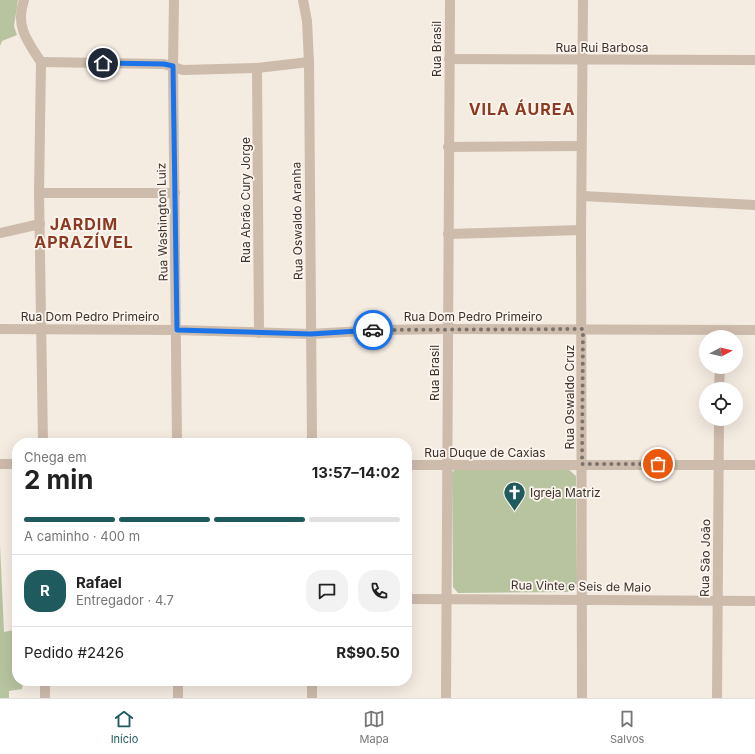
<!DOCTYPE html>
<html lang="pt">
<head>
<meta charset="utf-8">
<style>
	body { margin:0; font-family:Inter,sans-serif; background:#f2f2f2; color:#222; height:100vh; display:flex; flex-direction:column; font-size:15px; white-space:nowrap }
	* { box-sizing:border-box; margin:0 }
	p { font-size:13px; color:#767676 }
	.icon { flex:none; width:22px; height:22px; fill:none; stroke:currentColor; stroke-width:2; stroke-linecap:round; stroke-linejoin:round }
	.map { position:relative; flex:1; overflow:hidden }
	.sheet { position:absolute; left:12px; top:438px; width:400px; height:248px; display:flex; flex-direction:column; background:#fff; border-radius:16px; box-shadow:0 4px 16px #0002 }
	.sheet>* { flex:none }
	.needle { width:26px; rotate:83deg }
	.buttons { position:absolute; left:699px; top:330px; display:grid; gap:8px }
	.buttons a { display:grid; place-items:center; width:44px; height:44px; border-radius:50%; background:#fff; box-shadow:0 4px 16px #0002; font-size:20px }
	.pin { position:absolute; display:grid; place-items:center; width:34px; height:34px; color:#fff; margin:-17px; border:2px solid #fff; border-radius:50%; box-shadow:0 1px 4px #0007 }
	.courier { position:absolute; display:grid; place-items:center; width:40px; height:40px; margin:-20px; border:3px solid #1a73e8; border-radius:50%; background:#fff; color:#222; box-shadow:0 1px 5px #0007 }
	.headline em { font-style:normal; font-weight:700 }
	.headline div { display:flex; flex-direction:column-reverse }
	.headline { display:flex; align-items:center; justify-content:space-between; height:68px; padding:0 12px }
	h1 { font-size:26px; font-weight:700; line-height:30px }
	.bar { display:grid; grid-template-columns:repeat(4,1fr); gap:6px 4px; align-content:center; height:48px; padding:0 12px }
	.bar i { height:5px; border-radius:3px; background:#e0e0e0 }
	.bar .on { background:#1f5a5e }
	.bar p { grid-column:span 4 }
	.line { display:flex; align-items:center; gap:10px; padding:0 12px; border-top:1px solid #e0e0e0 }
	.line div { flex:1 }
	.round { display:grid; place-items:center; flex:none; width:42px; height:42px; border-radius:16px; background:#f2f2f2 }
	.dock { display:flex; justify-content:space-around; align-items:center; height:56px; border-top:1px solid #e0e0e0; background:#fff; font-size:11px; color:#767676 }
	.dock a { display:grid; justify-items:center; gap:2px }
	.dock .on { color:#1f5a5e }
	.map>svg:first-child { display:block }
	.green { fill:#b8c4a0 }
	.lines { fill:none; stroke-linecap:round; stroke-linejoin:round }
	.minor { stroke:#cdbbac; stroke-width:10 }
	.done { stroke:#7c716b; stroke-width:4; stroke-dasharray:0 7.2 }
	.route { stroke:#1a73e8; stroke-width:5 }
	.labels { text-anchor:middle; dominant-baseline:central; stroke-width:3.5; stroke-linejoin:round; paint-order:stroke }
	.street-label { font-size:12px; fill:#3b302b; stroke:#fbf5ee }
	.poi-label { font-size:12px; fill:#3b302b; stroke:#fbf5ee; text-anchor:start }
	.district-label { font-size:16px; font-weight:bold; letter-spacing:1px; fill:#8c3b22; stroke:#fbf5ee }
</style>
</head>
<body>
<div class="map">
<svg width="755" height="698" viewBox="0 0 755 698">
	<rect width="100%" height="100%" fill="#f4ebe1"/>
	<g class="green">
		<polygon points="0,0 18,0 14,26 17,35 2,41 0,46"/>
		<polygon points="457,468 568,469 576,476 577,584 568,592 458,593 453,587 452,472"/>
		<polygon points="0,545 4,632 14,630 17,681 23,681 22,689 9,691 9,698 0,698"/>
	</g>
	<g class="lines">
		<g class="minor">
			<path d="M24 0C15 26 27 41 41 62"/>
			<polyline points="174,0 173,66 177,443"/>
			<polyline points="303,0 307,21 309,62 312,443"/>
			<polyline points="449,59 755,60"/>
			<polyline points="41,62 39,193 43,443"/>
			<polyline points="41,62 164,64 183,70 257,68 309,62"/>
			<polyline points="257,68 259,333"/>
			<polyline points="448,147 581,146"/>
			<polyline points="39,193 175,193"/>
			<polyline points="582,196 755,205"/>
			<polyline points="0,233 40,224"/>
			<polyline points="448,234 581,230"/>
			<polyline points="0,329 177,330 311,334 379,330 447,329 755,330"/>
			<polyline points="719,389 720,367"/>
			<polyline points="0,464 17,464"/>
			<polyline points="407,465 755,465"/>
			<polyline points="407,599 755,601"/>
			<polyline points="178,681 178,698"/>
			<polyline points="312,681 312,698"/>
			<polyline points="45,698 45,681"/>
			<polyline points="446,698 450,0"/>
			<polyline points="582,698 581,230 583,0"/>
			<polyline points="717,698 719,419"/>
		</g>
	</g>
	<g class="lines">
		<polyline class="done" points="373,330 583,329 582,464 658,464"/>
		<polyline class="route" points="103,63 164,64 173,66 177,330 311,334 373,330"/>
	</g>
	<defs>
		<symbol id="church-pin" viewBox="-11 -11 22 30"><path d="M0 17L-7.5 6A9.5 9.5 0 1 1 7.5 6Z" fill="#1f5a5e" stroke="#fbf5ee"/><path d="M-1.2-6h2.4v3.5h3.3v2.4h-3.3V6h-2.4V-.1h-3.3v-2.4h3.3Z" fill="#fff"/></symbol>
	</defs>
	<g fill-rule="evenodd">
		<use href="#church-pin" x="502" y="480" width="25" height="34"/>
	</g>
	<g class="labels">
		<g class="street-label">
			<text x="602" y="47">Rua Rui Barbosa</text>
			<text transform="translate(436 49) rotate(-90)">Rua Brasil</text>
			<text transform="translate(245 200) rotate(-90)">Rua Abrão Cury Jorge</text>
			<text transform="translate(297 221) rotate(-91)">Rua Oswaldo Aranha</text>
			<text transform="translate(162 222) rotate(-91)">Rua Washington Luiz</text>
			<text x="90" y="316">Rua Dom Pedro Primeiro</text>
			<text x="473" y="316">Rua Dom Pedro Primeiro</text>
			<text transform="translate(434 373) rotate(-90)">Rua Brasil</text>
			<text transform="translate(569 397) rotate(-90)">Rua Oswaldo Cruz</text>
			<text x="485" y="452">Rua Duque de Caxias</text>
			<text transform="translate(705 558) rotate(-89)">Rua São João</text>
			<text transform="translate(581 586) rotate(1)">Rua Vinte e Seis de Maio</text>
		</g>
		<g class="poi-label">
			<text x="530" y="492">Igreja Matriz</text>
		</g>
		<g class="district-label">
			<text x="522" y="109">VILA ÁUREA</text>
			<text x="84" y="224">JARDIM<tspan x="84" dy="18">APRAZÍVEL</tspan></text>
		</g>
	</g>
</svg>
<div class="buttons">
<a><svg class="needle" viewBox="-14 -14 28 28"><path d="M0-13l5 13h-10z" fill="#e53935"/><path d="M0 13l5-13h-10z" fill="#767676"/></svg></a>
<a><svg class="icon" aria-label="locate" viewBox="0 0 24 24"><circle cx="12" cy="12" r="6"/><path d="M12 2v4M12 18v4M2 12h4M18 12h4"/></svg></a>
</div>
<div class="pin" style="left:658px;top:464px;background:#ea580c"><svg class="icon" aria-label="bag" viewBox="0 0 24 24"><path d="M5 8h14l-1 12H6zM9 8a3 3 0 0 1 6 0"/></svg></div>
<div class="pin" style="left:103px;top:63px;background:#1f2937"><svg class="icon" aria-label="home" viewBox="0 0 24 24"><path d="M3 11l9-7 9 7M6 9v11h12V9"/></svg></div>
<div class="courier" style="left:373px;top:330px"><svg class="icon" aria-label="car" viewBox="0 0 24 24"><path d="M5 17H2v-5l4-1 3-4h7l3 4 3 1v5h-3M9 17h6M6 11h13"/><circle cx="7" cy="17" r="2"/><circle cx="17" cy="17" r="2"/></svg></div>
<section class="sheet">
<div class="headline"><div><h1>2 min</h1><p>Chega em</p></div><em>13:57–14:02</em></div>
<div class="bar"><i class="on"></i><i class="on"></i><i class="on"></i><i></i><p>A caminho · 400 m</p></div>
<div class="line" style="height:72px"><b class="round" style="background:#1f5a5e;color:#fff">R</b><div><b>Rafael</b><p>Entregador · 4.7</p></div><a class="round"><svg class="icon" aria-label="chat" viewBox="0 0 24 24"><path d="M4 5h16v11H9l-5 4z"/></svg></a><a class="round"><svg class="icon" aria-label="phone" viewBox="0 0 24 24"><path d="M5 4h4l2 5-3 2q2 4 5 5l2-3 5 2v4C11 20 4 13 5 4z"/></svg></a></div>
<div class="line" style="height:52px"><div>Pedido #2426</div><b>R$90.50</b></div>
</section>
</div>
<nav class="dock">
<a class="on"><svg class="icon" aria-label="home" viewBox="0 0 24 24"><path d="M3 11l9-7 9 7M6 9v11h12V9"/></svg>Início</a>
<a><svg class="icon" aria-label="map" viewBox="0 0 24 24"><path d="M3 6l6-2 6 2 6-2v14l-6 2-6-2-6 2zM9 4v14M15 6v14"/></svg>Mapa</a>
<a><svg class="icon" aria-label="saved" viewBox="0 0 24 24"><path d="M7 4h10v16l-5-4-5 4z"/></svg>Salvos</a>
</nav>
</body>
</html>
